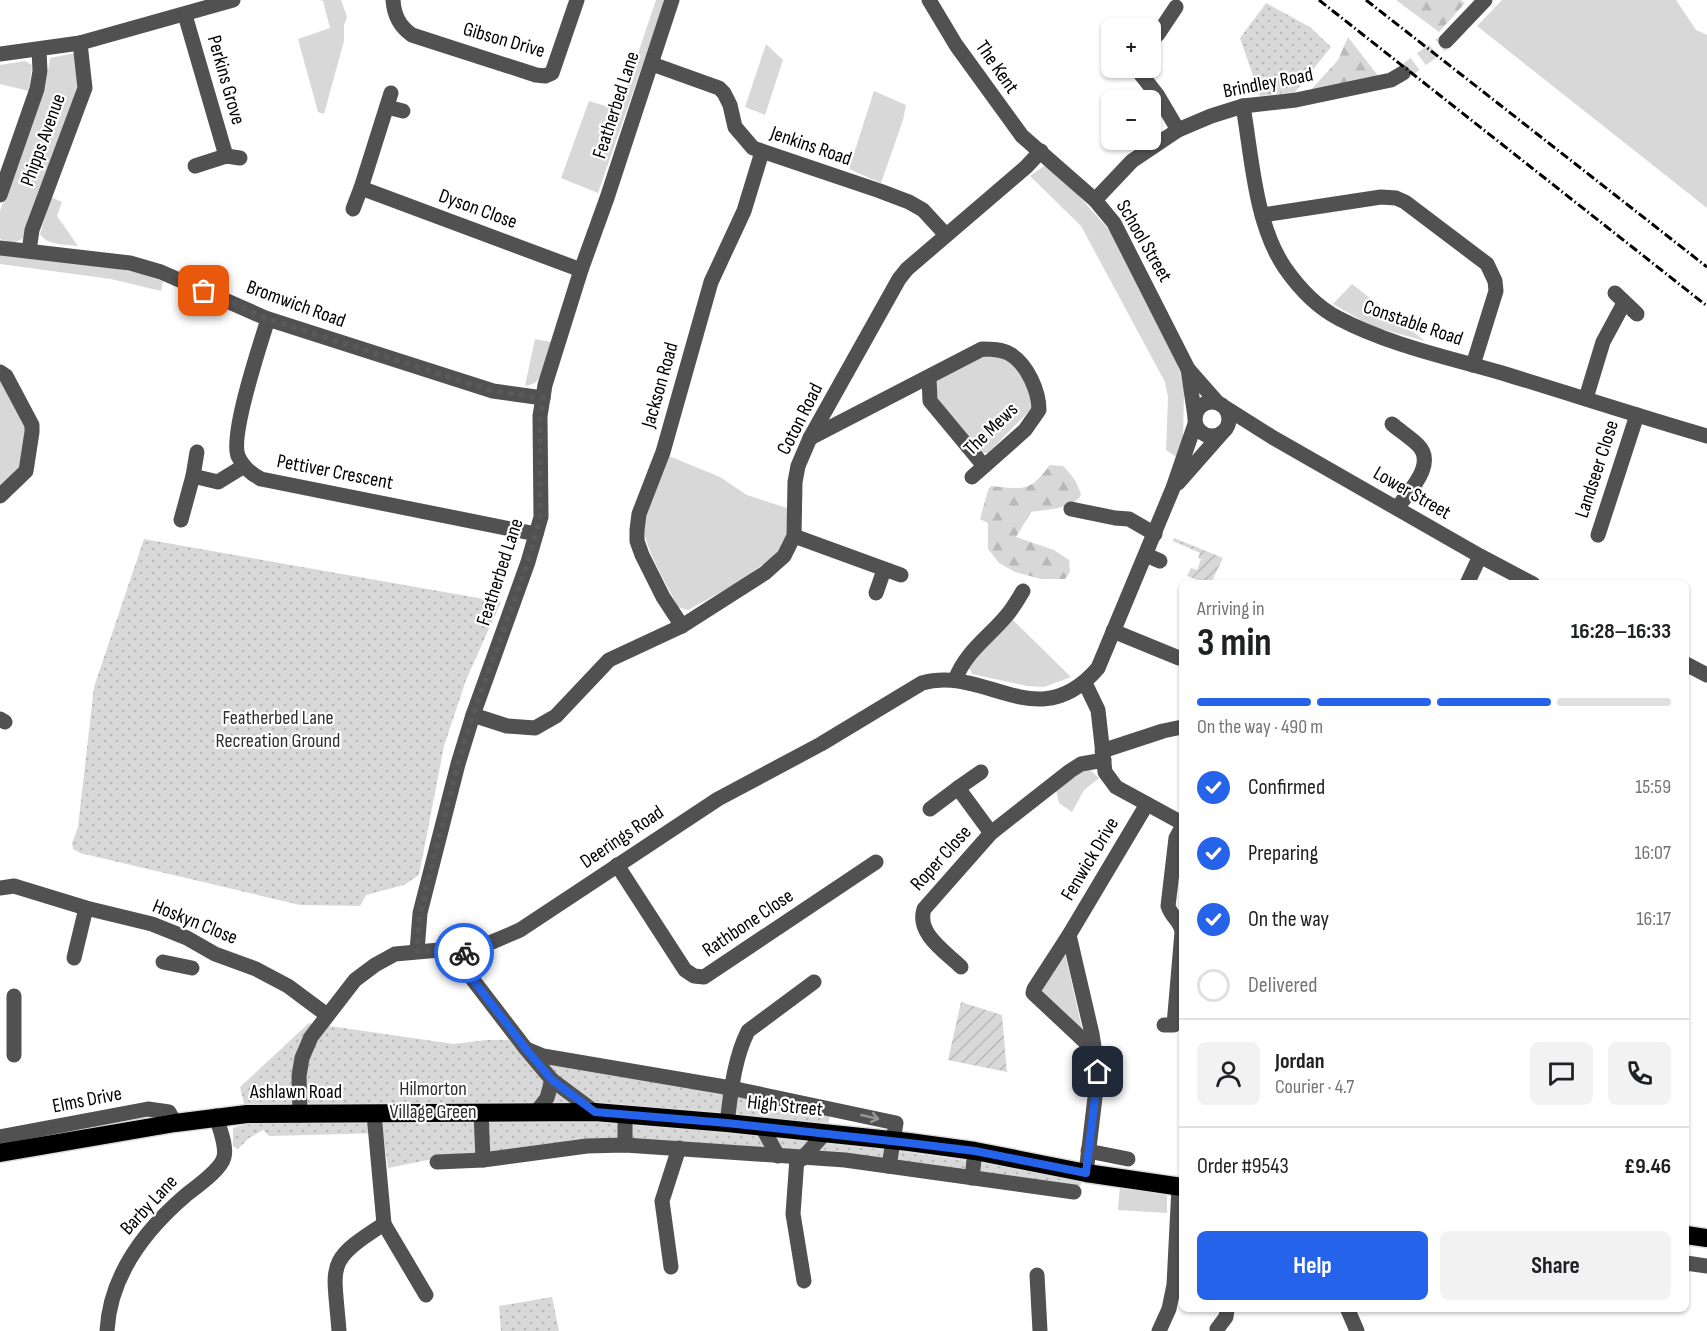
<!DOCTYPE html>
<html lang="en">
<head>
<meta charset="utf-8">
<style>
	body { margin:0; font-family:"Sofia Sans Condensed",sans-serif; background:#f2f2f2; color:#202124; height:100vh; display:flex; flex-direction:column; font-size:22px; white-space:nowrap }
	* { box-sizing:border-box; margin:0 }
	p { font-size:20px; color:#757577 }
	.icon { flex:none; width:33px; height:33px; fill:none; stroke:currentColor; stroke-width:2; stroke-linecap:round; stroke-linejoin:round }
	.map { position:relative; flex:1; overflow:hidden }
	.sheet { position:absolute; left:1179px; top:580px; width:510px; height:732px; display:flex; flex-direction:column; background:#fff; border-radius:9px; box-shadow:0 2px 4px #0004 }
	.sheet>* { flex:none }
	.tools { position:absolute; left:1101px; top:18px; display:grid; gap:12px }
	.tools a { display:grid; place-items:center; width:60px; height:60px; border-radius:9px; background:#fff; box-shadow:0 2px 4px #0004; font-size:30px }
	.pin { position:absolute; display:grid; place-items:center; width:51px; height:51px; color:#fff; margin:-26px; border-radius:12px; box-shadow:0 3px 9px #0006 }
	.courier { position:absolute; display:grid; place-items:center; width:60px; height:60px; margin:-30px; border:4px solid #2563eb; border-radius:50%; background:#fff; color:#222; box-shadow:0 2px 8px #0007 }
	.head em { font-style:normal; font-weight:700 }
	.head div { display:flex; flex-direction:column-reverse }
	.head { display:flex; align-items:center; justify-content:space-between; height:102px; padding:0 18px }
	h1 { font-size:39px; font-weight:700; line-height:45px }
	.bar { display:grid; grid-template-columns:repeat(4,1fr); gap:9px 6px; align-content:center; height:72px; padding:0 18px }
	.bar i { height:8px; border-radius:4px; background:#e0e0e0 }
	.bar .on { background:#2563eb }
	.bar p { grid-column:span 4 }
	.line { display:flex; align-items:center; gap:15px; padding:0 18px; border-top:2px solid #e0e0e0 }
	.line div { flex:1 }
	.round { display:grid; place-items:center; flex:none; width:63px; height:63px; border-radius:9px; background:#f2f2f2 }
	ol { padding:0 18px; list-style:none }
	li { display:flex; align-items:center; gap:18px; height:66px }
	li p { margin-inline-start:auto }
	li .icon { padding:6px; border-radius:50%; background:#2563eb; color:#fff; stroke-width:4 }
	li:last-child { color:#757577 }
	li i { width:33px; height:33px; border:3px solid #e0e0e0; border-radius:50% }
	.primary-button { display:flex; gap:12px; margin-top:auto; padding:12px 18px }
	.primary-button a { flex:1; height:69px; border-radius:9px; background:#2563eb; color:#fff; font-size:24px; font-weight:700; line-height:69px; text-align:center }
	.primary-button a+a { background:#f2f2f2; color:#202124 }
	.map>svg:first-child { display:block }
	.grass { fill:#d8d8d8 }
	.forest { fill:url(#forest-firs) }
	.park { fill:url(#park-dots) }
	.garden { fill:url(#garden-furrows) }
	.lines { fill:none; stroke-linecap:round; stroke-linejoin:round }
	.minor-tunnel { stroke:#d9d9d9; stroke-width:15; stroke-dasharray:15 8; stroke-linecap:butt }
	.highway-casing { stroke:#dbdbdb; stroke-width:21 }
	.minor { stroke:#515151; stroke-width:15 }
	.highway { stroke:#000; stroke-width:18 }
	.rail { stroke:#000; stroke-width:3; stroke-dasharray:9 3 1.5 3; stroke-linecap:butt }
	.oneway { stroke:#979797 }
	.done { stroke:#595959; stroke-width:6; stroke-dasharray:0 10.8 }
	.route { stroke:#2563eb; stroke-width:8 }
	.labels { text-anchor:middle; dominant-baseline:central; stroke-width:4.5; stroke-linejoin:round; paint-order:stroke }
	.street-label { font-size:20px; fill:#000; stroke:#fff }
	.park-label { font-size:20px; fill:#2f2f2f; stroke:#fff }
</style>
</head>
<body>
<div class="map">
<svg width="1707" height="1331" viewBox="0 0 1707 1331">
	<defs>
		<pattern id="forest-firs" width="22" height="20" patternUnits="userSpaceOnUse" patternTransform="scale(1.5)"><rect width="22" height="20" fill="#d8d8d8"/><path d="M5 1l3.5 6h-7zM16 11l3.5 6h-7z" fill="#b8b8b8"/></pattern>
		<pattern id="park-dots" width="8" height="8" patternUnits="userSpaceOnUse" patternTransform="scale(1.5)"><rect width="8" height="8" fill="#d8d8d8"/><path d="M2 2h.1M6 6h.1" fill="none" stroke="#b8b8b8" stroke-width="1.8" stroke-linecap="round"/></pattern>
		<pattern id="garden-furrows" width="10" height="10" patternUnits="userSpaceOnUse" patternTransform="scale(1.5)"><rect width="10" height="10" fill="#d8d8d8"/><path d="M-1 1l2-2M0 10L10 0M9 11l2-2" fill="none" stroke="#b8b8b8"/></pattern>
	</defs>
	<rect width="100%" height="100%" fill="#fff"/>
	<g class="grass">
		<polygon points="319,0 341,0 347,17 344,25 344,41 324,114 318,112 298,39 330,28 323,1"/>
		<polygon points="656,0 665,0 598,193 561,178 589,101 619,110"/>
		<polygon points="1502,0 1676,0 1696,30 1707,35 1707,208 1477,26"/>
		<polygon points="766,44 783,60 765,115 745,107"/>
		<polygon points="75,53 81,86 24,238 13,243 0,239 0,211 46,83 50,58"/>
		<polygon points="25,61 32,65 29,91 0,84 0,65"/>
		<polygon points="874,91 906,105 903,120 881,183 849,169"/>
		<polygon points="1044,166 1062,177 1110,231 1165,333 1180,371 1184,389 1183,441 1176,457 1166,450 1168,397 1165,382 1081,226 1030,176"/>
		<path d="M51 197 62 202 57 216 78 246C64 244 48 246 40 234Z"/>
		<path d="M0 254C54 261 111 262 163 281L161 291 111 279 0 264Z"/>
		<polygon points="1352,284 1425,341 1371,326 1333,304"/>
		<path d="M535 339 552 342C547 359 546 384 525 386Z"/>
		<polygon points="985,352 1009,356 1031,387 1035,405 988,453 980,453 933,394 934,379"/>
		<polygon points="0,376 28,427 23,465 0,489"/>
		<path d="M669 456 720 477 747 495 790 509 793 519 781 550 741 581 688 610 678 607C669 588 643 546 644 526 645 502 659 478 669 456Z"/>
		<polygon points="1011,618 1071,677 1044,687 1027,686 972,674 969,667 970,661"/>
		<polygon points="1083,770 1090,770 1099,778 1084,790 1072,812 1059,803 1056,790"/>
		<polygon points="1064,948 1082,1029 1044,998 1040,988"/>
		<polygon points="1120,1184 1160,1190 1167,1196 1167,1213 1118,1210"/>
	</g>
	<g class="forest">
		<polygon points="1396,0 1461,0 1465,3 1439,32"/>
		<polygon points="1348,37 1379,77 1310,91 1338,60"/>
		<path d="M1050 465 1063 466C1072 475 1078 483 1081 495 1072 510 1047 509 1031 512L1016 537 1054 550 1069 560 1070 572 1065 579H1041L1015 572 999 563 988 549V523L980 519 988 490 991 486C1024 489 1029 493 1050 465Z"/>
	</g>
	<g class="park">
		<polygon points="1266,3 1310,27 1331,47 1295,92 1260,96 1240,38"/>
		<polygon points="144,539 501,602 466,680 444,746 419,875 404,885 366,895 360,906 300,905 80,853 73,849 72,843 78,827 94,687"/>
		<polygon points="309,1023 454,1044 486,1040 509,1040 532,1061 831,1111 825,1141 1083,1177 1079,1190 743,1148 475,1155 428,1160 388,1168 383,1133 269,1136 263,1130 249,1138 238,1149 233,1146 233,1128 249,1123 240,1087"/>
		<polygon points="552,1297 559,1331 501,1331 499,1306"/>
	</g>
	<g class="garden">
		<polygon points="1174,538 1223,558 1211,583 1197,583 1198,580 1187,576 1191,568 1197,570 1201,559 1198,558 1200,553 1173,541"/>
		<polygon points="961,1002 1002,1015 1007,1072 948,1060"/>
	</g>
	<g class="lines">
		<polyline class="minor-tunnel" points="1403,73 1446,41"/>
		<defs>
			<g id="highway">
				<polyline points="0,1153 175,1123 247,1114 595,1112 727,1123 909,1142 975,1151 1086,1173 1182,1187"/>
				<polyline points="1686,1235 1707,1238"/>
			</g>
		</defs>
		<use href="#highway" class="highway-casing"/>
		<g class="minor">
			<path d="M393 0C394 15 399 26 412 35L536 75 545 76 552 73 577 0"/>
			<polyline points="929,0 956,45 1022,136 1095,200 1114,223 1188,369 1217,402"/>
			<polyline points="185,15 226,156"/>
			<polyline points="1111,35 1112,36"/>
			<polyline points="1150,41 1158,34 1176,7"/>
			<polyline points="1446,41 1485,0"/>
			<polyline points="0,54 80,43 233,0"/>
			<polyline points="652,64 719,88 724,93 730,105 735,127 753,148 880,191 909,202 923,210 946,235"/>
			<polyline points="1136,68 1158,96 1178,130"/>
			<polyline points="391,93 361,188 581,270"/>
			<path d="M1243 106C1252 158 1255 224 1285 268 1299 288 1317 307 1338 318 1389 345 1447 357 1502 373 1571 394 1638 416 1707 436"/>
			<polyline points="387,107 403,111"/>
			<polyline points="195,166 226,156 240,158"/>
			<polyline points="0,195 37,89 40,71 39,50"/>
			<polyline points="1095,200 1132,161 1178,130 1211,116 1243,106 1296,100 1391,80 1403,73"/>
			<polyline points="353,209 361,188"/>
			<polyline points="1262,215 1381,197 1396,198 1405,202 1487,264 1495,281 1496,291 1473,365"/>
			<polyline points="0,248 130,263 161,272 268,319 493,391 543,398"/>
			<polyline points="29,251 32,230 85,88 80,43"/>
			<polyline points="1615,293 1637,314"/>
			<path d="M268 319C260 345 230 434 238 456 243 467 251 474 261 479L536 534"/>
			<polyline points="1188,369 1195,417"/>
			<polyline points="0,372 6,376 32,425 32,432 26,471 0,496"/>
			<polyline points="929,378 930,401 984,466"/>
			<polyline points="1586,398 1603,342 1624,303"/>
			<circle cx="1212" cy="419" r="17"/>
			<polyline points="1226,408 1272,437 1480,556 1533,584"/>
			<path d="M1392 424C1400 431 1410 437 1418 445 1437 464 1409 491 1398 507"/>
			<path d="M810 438 982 349C991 349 1002 349 1010 354 1027 364 1039 391 1039 410L1025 430 972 477"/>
			<polyline points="197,452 193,476 218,482 244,466"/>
			<polyline points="1178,483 1222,433"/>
			<polyline points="1071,509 1115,518 1129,519 1155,534"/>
			<polyline points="181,520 193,476"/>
			<polyline points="1598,535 1637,415"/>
			<polyline points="794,536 901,575"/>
			<polyline points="1146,555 1160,561"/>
			<polyline points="1467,584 1480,556"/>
			<polyline points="876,593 884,570"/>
			<polyline points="682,626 663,597 642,555 637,541 637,530 639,514 663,452 711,282 744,211 762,152"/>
			<polyline points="1113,631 1179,658 1182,657"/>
			<polyline points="1686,664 1707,675"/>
			<path d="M955 680C966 651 988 638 1007 615 1013 608 1018 599 1023 591"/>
			<polyline points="1085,683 1098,710 1105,772 1116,787 1182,823"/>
			<polyline points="473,715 507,726 535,728 556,716 609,660 682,626 765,573 784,556 794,536 795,482 798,466 810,438 899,279 907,269 1026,167 1041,151"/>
			<polyline points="0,719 5,722"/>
			<polyline points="1102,751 1163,731 1182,727"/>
			<polyline points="958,788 981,772"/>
			<polyline points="930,809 958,788 991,833"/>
			<path d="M1182 827 1176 838 1168 906C1171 916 1180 921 1182 931"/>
			<polyline points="617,865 685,970 694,976 704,977 876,862"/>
			<polyline points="0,888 14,886 86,908 152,924 187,938 215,954 256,969 288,986 327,1015"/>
			<polyline points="1069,935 1034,989 1033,993 1096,1052"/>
			<polyline points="462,948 470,976 526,1049 552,1080 595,1112"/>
			<polyline points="417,951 420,913 458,764 473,715 528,562 541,517 540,416 545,385 581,270 607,198 672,0"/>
			<polyline points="74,958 86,908"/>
			<polyline points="163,962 192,968"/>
			<path d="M961 967C946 952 916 934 924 909L991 833 1070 771 1081 764 1104 760"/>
			<polyline points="1164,1025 1174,1025 1182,932"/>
			<polyline points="526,1049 543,1056 731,1088 896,1123 889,1166"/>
			<polyline points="14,1055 14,996"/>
			<polyline points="537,1111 547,1098 552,1080"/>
			<polyline points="481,1112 483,1160"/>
			<path d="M300 1115 299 1076 302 1058 311 1037 355 980 375 965 395 954 462 948 492 942 520 930 718 799 821 744 922 683C986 665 1038 738 1098 668L1173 488 1195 424"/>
			<path d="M727 1123C731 1092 734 1059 748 1031L814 982"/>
			<polyline points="762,1127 778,1156"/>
			<polyline points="0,1137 148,1109 169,1112 175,1123"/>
			<polyline points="625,1145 625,1114"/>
			<polyline points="1088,1151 1128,1159"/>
			<polyline points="797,1158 793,1214 804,1281"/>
			<polyline points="802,1159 825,1133"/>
			<polyline points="437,1162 483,1160 587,1146 625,1145 845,1160 1074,1192"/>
			<polyline points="1086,1173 1098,1072 1092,1034 1069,935 1147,804"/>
			<polyline points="972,1178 975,1151"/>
			<polyline points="384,1224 426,1295"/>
			<polyline points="1686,1263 1707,1266"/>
			<polyline points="671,1267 662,1201 679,1148"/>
			<polyline points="1037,1275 1040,1331"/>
			<polyline points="1348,1310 1357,1331"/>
			<polyline points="1217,1329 1226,1317 1227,1310"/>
			<path d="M107 1331C110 1275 145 1230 186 1195 196 1187 221 1170 224 1157 227 1145 219 1128 216 1116"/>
			<path d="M339 1331C334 1264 324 1262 384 1224L374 1114"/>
			<polyline points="1159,1331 1169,1309 1174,1285 1179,1187"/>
		</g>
		<use href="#highway" class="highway"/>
		<g class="rail">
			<polyline points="1319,0 1707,306"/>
			<polyline points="1366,0 1707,267"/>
		</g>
	</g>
	<defs><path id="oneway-shaft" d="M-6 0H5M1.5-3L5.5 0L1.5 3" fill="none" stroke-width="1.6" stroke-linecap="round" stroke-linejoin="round" transform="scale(1.5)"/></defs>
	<use class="oneway" href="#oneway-shaft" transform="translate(870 1117) rotate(13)"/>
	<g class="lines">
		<polyline class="done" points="204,291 268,319 493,391 543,398 540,416 540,517 528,562 473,715 458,764 420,913 417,951 462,948 464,953"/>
		<polyline class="route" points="464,953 470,976 526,1049 552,1080 595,1112 727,1123 909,1143 975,1151 1086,1173 1098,1072"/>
	</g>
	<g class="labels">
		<g class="street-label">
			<text transform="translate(504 40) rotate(16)">Gibson Drive</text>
			<text transform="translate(997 67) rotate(55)">The Kent</text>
			<text transform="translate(226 80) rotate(74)">Perkins Grove</text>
			<text transform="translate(1268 83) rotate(-11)">Brindley Road</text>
			<text transform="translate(616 105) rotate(-72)">Featherbed Lane</text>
			<text transform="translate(43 140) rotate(-70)">Phipps Avenue</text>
			<text transform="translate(811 146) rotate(19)">Jenkins Road</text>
			<text transform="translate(478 209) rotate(20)">Dyson Close</text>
			<text transform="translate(1144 241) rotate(60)">School Street</text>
			<text transform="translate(296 304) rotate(20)">Bromwich Road</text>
			<text transform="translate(1413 323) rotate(19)">Constable Road</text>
			<text transform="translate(660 385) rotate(-74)">Jackson Road</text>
			<text transform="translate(800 419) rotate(-63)">Coton Road</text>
			<text transform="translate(991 429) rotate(-44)">The Mews</text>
			<text transform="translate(1597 469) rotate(-72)">Landseer Close</text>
			<text transform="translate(335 472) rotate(11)">Pettiver Crescent</text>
			<text transform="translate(1412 493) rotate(30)">Lower Street</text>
			<text transform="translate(500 572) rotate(-72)">Featherbed Lane</text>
			<text transform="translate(622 837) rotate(-34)">Deerings Road</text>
			<text transform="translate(941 858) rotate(-48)">Roper Close</text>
			<text transform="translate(1090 859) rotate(-59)">Fenwick Drive</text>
			<text transform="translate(195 922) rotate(22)">Hoskyn Close</text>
			<text transform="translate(748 923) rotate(-34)">Rathbone Close</text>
			<text x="296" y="1092">Ashlawn Road</text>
			<text transform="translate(87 1100) rotate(-11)">Elms Drive</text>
			<text transform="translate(785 1106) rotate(6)">High Street</text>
			<text transform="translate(149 1205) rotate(-47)">Barby Lane</text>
		</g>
		<g class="park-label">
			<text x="278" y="718">Featherbed Lane<tspan x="278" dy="23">Recreation Ground</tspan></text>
			<text x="433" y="1089">Hilmorton<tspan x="433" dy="23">Village Green</tspan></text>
		</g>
	</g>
</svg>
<div class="tools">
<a>+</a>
<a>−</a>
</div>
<div class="pin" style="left:204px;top:291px;background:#ea580c"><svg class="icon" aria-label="bag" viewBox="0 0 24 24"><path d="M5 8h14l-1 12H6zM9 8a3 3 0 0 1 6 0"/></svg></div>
<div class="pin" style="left:1098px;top:1072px;background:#1f2937"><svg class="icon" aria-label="home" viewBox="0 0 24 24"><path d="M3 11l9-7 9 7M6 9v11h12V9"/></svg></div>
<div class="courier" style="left:464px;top:953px"><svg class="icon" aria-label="bike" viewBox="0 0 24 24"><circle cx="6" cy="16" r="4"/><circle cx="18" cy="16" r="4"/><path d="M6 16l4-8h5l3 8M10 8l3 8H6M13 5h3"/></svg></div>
<section class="sheet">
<div class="head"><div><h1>3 min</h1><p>Arriving in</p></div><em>16:28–16:33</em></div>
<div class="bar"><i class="on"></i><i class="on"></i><i class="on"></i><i></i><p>On the way · 490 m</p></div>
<ol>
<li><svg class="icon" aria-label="check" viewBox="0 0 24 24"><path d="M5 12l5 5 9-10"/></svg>Confirmed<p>15:59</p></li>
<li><svg class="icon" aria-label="check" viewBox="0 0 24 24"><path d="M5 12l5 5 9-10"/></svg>Preparing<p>16:07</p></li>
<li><svg class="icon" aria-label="check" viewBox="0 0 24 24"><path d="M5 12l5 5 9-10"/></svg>On the way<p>16:17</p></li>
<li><i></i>Delivered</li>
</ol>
<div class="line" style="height:108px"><a class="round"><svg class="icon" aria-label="person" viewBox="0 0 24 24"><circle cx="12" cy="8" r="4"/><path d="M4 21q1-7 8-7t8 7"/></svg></a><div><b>Jordan</b><p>Courier · 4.7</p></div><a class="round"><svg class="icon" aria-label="chat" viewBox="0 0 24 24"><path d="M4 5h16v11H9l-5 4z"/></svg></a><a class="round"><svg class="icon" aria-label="phone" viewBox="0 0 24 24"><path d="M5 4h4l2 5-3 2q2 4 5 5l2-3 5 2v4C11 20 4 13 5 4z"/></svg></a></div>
<div class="line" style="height:78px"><div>Order #9543</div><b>£9.46</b></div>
<div class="primary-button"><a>Help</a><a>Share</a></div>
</section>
</div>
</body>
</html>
